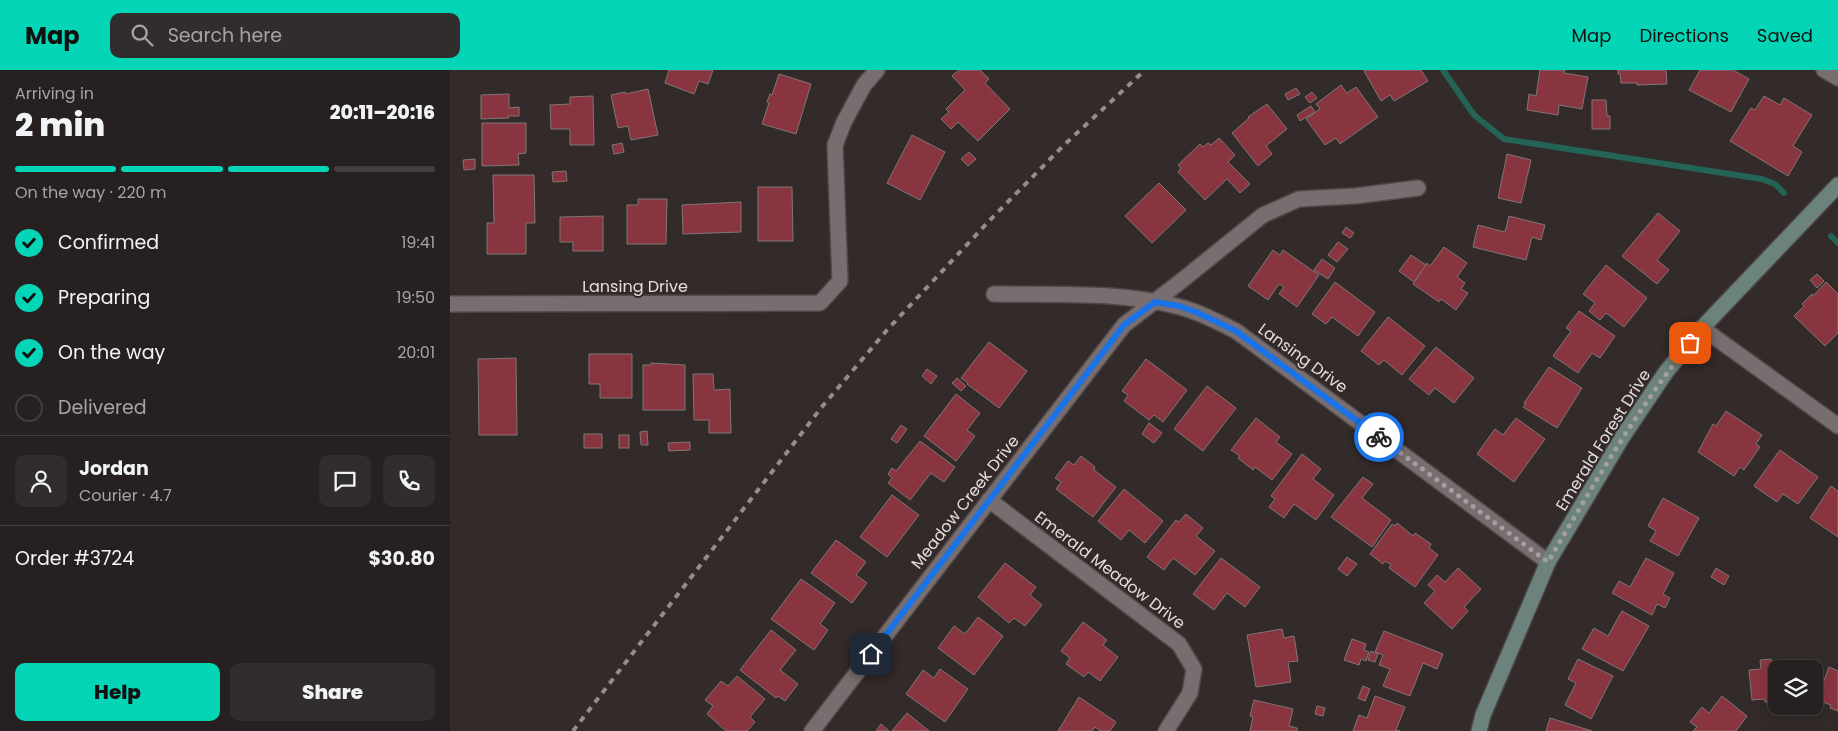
<!DOCTYPE html>
<html lang="en">
<head>
<meta charset="utf-8">
<style>
	body { margin:0; font-family:Poppins,sans-serif; background:#322d2d; color:#f1f3f6; height:100vh; display:flex; flex-direction:column; font-size:19px; white-space:nowrap }
	* { box-sizing:border-box; margin:0 }
	p { font-size:16px; color:#a4a3a5 }
	.icon { flex:none; width:28px; height:28px; fill:none; stroke:currentColor; stroke-width:2; stroke-linecap:round; stroke-linejoin:round }
	.map { position:relative; flex:1; overflow:hidden }
	.details { display:flex; flex-direction:column; background:#262020; width:450px }
	.details>* { flex:none }
	.tools { position:absolute; left:1318px; top:590px; display:grid; gap:10px }
	.tools a { display:grid; place-items:center; width:55px; height:55px; border-radius:10px; background:#262020; box-shadow:0 5px 20px #0002,0 0 0 1px #423e3e; font-size:25px }
	.pin { position:absolute; display:grid; place-items:center; width:42px; height:42px; color:#fff; margin:-21px; border-radius:10px; box-shadow:0 2px 8px #0006 }
	.courier { position:absolute; display:grid; place-items:center; width:50px; height:50px; margin:-25px; border:4px solid #1a73e8; border-radius:50%; background:#fff; color:#222; box-shadow:0 1px 6px #0007 }
	.summary em { font-style:normal; font-weight:800 }
	.summary div { display:flex; flex-direction:column-reverse }
	.summary { display:flex; align-items:center; justify-content:space-between; height:85px; padding:0 15px }
	h1 { font-size:32px; font-weight:800; line-height:38px }
	.bar { display:grid; grid-template-columns:repeat(4,1fr); gap:8px 5px; align-content:center; height:60px; padding:0 15px }
	.bar i { height:6px; border-radius:4px; background:#423e3e }
	.bar .on { background:#04d5b6 }
	.bar p { grid-column:span 4 }
	.line { display:flex; align-items:center; gap:12px; padding:0 15px; border-top:1px solid #423e3e }
	.line div { flex:1 }
	.round { display:grid; place-items:center; flex:none; width:52px; height:52px; border-radius:10px; background:#322d2d }
	ol { padding:0 15px; list-style:none }
	li { display:flex; align-items:center; gap:15px; height:55px }
	li p { margin-inline-start:auto }
	li .icon { padding:5px; border-radius:50%; background:#04d5b6; color:#111; stroke-width:4 }
	li:last-child { color:#a4a3a5 }
	li i { width:28px; height:28px; border:2px solid #423e3e; border-radius:50% }
	.action { display:flex; gap:10px; margin-top:auto; padding:10px 15px }
	.action a { flex:1; height:58px; border-radius:10px; background:#04d5b6; color:#111; font-size:20px; font-weight:800; line-height:58px; text-align:center }
	.action a+a { background:#322d2d; color:#f1f3f6 }
	header { display:flex; align-items:center; gap:30px; box-sizing:border-box; height:70px; padding:0 25px; background:#04d5b6; color:#111 }
	header strong { font-size:24px }
	nav { display:flex; gap:28px; margin-inline-start:auto; font-size:18px }
	.search { width:350px; height:45px; background:#322d2d; display:flex; align-items:center; gap:12px; box-sizing:border-box; padding:0 18px; border-radius:10px; color:#a4a3a5; font-size:19px }
	main { display:flex; flex:1; min-height:0 }
	.map>svg:first-child { display:block }
	.lines { fill:none; stroke-linecap:round; stroke-linejoin:round }
	.stream { stroke:#236457; stroke-width:6 }
	.building { fill:#893540; stroke:#807676 }
	.street-casing { stroke:#4f4848; stroke-width:18 }
	.secondary-casing { stroke:#4f4848; stroke-width:18 }
	.street { stroke:#786e6f; stroke-width:15 }
	.secondary { stroke:#6c837d; stroke-width:15 }
	.rail { stroke:#948d8d; stroke-width:4; stroke-dasharray:6 6; stroke-linecap:butt }
	.done { stroke:#a69f9f; stroke-width:5; stroke-dasharray:0 9 }
	.route { stroke:#1a73e8; stroke-width:6 }
	.labels { text-anchor:middle; dominant-baseline:central; stroke-width:4; stroke-linejoin:round; paint-order:stroke }
	.street-label { font-size:16px; fill:#e4dede; stroke:#332a2a }
</style>
</head>
<body>
<header>
<strong>Map</strong>
<div class="search"><svg class="icon" aria-label="search" viewBox="0 0 24 24"><circle cx="10" cy="10" r="6"/><path d="M15 15l6 6"/></svg>Search here</div>
<nav><a>Map</a><a>Directions</a><a>Saved</a></nav>
</header>
<main>
<section class="details">
<div class="summary"><div><h1>2 min</h1><p>Arriving in</p></div><em>20:11–20:16</em></div>
<div class="bar"><i class="on"></i><i class="on"></i><i class="on"></i><i></i><p>On the way · 220 m</p></div>
<ol>
<li><svg class="icon" aria-label="check" viewBox="0 0 24 24"><path d="M5 12l5 5 9-10"/></svg>Confirmed<p>19:41</p></li>
<li><svg class="icon" aria-label="check" viewBox="0 0 24 24"><path d="M5 12l5 5 9-10"/></svg>Preparing<p>19:50</p></li>
<li><svg class="icon" aria-label="check" viewBox="0 0 24 24"><path d="M5 12l5 5 9-10"/></svg>On the way<p>20:01</p></li>
<li><i></i>Delivered</li>
</ol>
<div class="line" style="height:90px"><a class="round"><svg class="icon" aria-label="person" viewBox="0 0 24 24"><circle cx="12" cy="8" r="4"/><path d="M4 21q1-7 8-7t8 7"/></svg></a><div><b>Jordan</b><p>Courier · 4.7</p></div><a class="round"><svg class="icon" aria-label="chat" viewBox="0 0 24 24"><path d="M4 5h16v11H9l-5 4z"/></svg></a><a class="round"><svg class="icon" aria-label="phone" viewBox="0 0 24 24"><path d="M5 4h4l2 5-3 2q2 4 5 5l2-3 5 2v4C11 20 4 13 5 4z"/></svg></a></div>
<div class="line" style="height:65px"><div>Order #3724</div><b>$30.80</b></div>
<div class="action"><a>Help</a><a>Share</a></div>
</section>
<div class="map">
<svg width="1388" height="661" viewBox="0 0 1388 661">
	<rect width="100%" height="100%" fill="#332a2a"/>
	<g class="lines">
		<g class="stream">
			<polyline points="993,0 1024,45 1054,69 1312,109 1325,114 1334,123"/>
			<polyline points="1381,166 1388,173"/>
		</g>
	</g>
	<g class="building">
		<polygon points="219,0 263,0 258,14 249,11 244,24 215,13"/>
		<polygon points="509,0 530,0 539,9 535,13 560,39 528,71 508,52 501,59 491,49 499,42 496,39 515,20 502,6"/>
		<polygon points="916,0 971,0 978,11 944,31 940,25 931,31 914,1"/>
		<polygon points="1090,0 1115,0 1114,3 1138,7 1132,39 1109,35 1108,45 1077,40 1079,24 1086,26"/>
		<polygon points="1168,0 1216,0 1217,14 1187,15 1187,13 1171,13 1170,4 1168,4"/>
		<polygon points="1250,0 1283,0 1299,9 1281,42 1239,20"/>
		<polygon points="329,4 361,14 346,64 312,54 319,33 317,32 320,24 322,25"/>
		<polygon points="891,15 897,23 906,17 928,47 890,74 886,68 875,75 856,49 870,39 866,34"/>
		<polygon points="846,18 850,24 838,30 835,24"/>
		<polygon points="198,19 208,65 181,70 178,56 168,58 161,25 175,22 176,24"/>
		<polygon points="862,22 867,28 860,33 855,27"/>
		<polygon points="59,24 59,38 69,37 69,46 58,46 59,48 31,49 31,25"/>
		<polygon points="143,26 144,75 120,75 120,59 101,59 100,35 120,34 120,27"/>
		<polygon points="1314,26 1330,35 1334,28 1362,45 1343,76 1352,82 1338,106 1280,71 1301,38 1305,40"/>
		<polygon points="1142,30 1156,30 1157,46 1160,46 1160,59 1142,59"/>
		<polygon points="817,34 837,59 816,76 822,84 808,96 782,63 799,48 798,47"/>
		<polygon points="861,36 865,42 850,51 847,45"/>
		<polygon points="32,53 76,53 76,83 68,84 69,95 32,96"/>
		<polygon points="462,65 495,82 470,130 437,113"/>
		<polygon points="769,68 785,85 778,92 800,114 790,123 777,109 755,130 728,102 731,98 728,95 750,74 753,77 758,73 761,75"/>
		<polygon points="172,73 174,82 164,84 162,75"/>
		<polygon points="519,82 526,89 518,96 511,89"/>
		<polygon points="1057,84 1081,90 1071,133 1048,128"/>
		<polygon points="25,89 25,99 14,100 13,90"/>
		<polygon points="116,101 117,111 103,112 102,102"/>
		<polygon points="43,105 84,105 85,153 76,153 76,184 37,184 37,153 44,153"/>
		<polygon points="709,113 736,140 702,173 675,146"/>
		<polygon points="308,117 342,117 343,171 308,171"/>
		<polygon points="188,129 217,129 216,174 177,174 177,135 188,135"/>
		<polygon points="291,132 291,162 233,164 232,135"/>
		<polygon points="1208,143 1230,161 1207,190 1219,200 1207,214 1172,186"/>
		<polygon points="153,146 153,181 123,181 123,172 110,172 110,147"/>
		<polygon points="1059,146 1095,155 1091,170 1082,167 1076,190 1023,177 1028,155 1055,162"/>
		<polygon points="896,157 904,163 900,168 892,163"/>
		<polygon points="888,172 898,179 887,192 878,185"/>
		<polygon points="994,177 1017,193 1007,207 1015,213 1011,219 1018,223 1006,240 991,229 989,232 963,214 977,193 980,196"/>
		<polygon points="823,180 830,185 833,180 869,205 847,237 829,224 834,217 829,214 818,230 798,216"/>
		<polygon points="961,185 976,195 964,212 949,201"/>
		<polygon points="872,189 885,198 878,209 864,200"/>
		<polygon points="1156,195 1197,228 1174,257 1156,243 1150,250 1139,241 1145,233 1133,224"/>
		<polygon points="1367,204 1374,211 1367,218 1360,210"/>
		<polygon points="885,212 925,242 908,266 882,247 876,254 862,244"/>
		<polygon points="1376,212 1388,224 1388,263 1375,276 1344,246 1354,236 1352,234 1362,224 1363,226"/>
		<polygon points="1129,241 1165,266 1150,288 1142,283 1128,303 1103,286 1121,261 1116,258"/>
		<polygon points="938,247 975,276 952,305 934,290 929,295 911,281"/>
		<polygon points="539,272 577,301 549,338 517,314 518,313 511,308"/>
		<polygon points="986,277 1024,308 1004,333 985,318 979,325 959,309"/>
		<polygon points="139,284 182,284 182,328 150,328 150,314 139,314"/>
		<polygon points="66,288 67,365 29,365 28,289"/>
		<polygon points="696,289 737,320 713,352 704,345 699,350 674,331 678,325 672,321"/>
		<polygon points="201,293 235,295 235,340 193,340 193,295 201,295"/>
		<polygon points="1099,297 1132,318 1107,358 1073,337 1076,334 1074,333"/>
		<polygon points="477,299 487,306 481,314 472,306"/>
		<polygon points="243,304 263,304 264,320 280,319 281,363 259,363 259,350 244,350"/>
		<polygon points="507,308 516,316 511,321 502,313"/>
		<polygon points="757,316 786,338 753,381 724,359"/>
		<polygon points="506,324 530,343 517,360 525,366 506,391 474,366"/>
		<polygon points="1276,341 1312,365 1306,374 1310,377 1294,400 1290,397 1284,406 1248,382 1263,354 1266,356"/>
		<polygon points="806,348 830,367 826,372 842,384 822,410 805,397 803,400 788,388 790,386 781,380"/>
		<polygon points="1066,348 1095,369 1064,412 1027,384 1045,359 1053,365"/>
		<polygon points="699,353 712,363 704,373 692,364"/>
		<polygon points="451,355 457,359 447,373 441,369"/>
		<polygon points="197,361 198,375 191,375 190,362"/>
		<rect x="134" y="364" width="18" height="14"/>
		<rect x="169" y="365" width="10" height="13"/>
		<polygon points="470,371 505,397 494,412 481,403 460,430 438,413 442,408 438,404 442,398 446,401"/>
		<polygon points="240,372 240,380 219,381 218,373"/>
		<polygon points="1330,380 1368,407 1348,434 1333,424 1327,432 1304,416"/>
		<polygon points="852,384 871,399 863,409 884,425 866,450 844,434 834,448 819,437 825,429 821,426"/>
		<polygon points="631,386 645,397 644,400 666,417 643,447 606,419 611,412 605,408 618,391 624,395"/>
		<polygon points="913,407 923,414 912,428 941,450 922,477 881,447"/>
		<polygon points="1381,416 1388,421 1388,467 1360,448"/>
		<polygon points="674,419 713,451 695,473 679,460 671,470 648,451"/>
		<polygon points="442,425 469,445 437,487 410,467"/>
		<polygon points="1213,428 1249,448 1228,486 1200,471 1206,461 1198,456"/>
		<polygon points="736,444 753,458 746,466 765,481 745,505 723,488 714,500 697,487 726,450 729,452"/>
		<polygon points="947,453 963,466 965,463 981,474 979,478 988,485 965,517 939,498 941,495 935,491 933,494 920,484 942,454 945,456"/>
		<polygon points="386,470 416,492 406,505 417,513 402,533 361,503"/>
		<polygon points="897,487 907,494 897,506 888,499"/>
		<polygon points="771,488 810,517 795,537 777,523 764,540 743,524"/>
		<polygon points="1196,488 1224,503 1213,524 1220,528 1215,538 1207,534 1202,545 1162,523 1169,511 1180,517"/>
		<polygon points="555,493 586,517 580,525 592,535 575,556 564,548 559,553 528,527"/>
		<polygon points="1008,498 1031,519 1014,537 1018,541 1002,559 974,533 985,521 978,515 987,505 995,512"/>
		<polygon points="1266,498 1279,506 1274,515 1261,507"/>
		<polygon points="351,509 385,533 370,554 378,560 364,580 321,549"/>
		<polygon points="1172,541 1199,556 1173,601 1132,579 1144,558 1158,566"/>
		<polygon points="528,547 553,566 524,605 488,578 504,556 515,564"/>
		<polygon points="633,552 657,570 653,575 668,587 650,611 638,602 634,607 616,594 620,588 611,581"/>
		<polygon points="832,559 834,568 844,566 848,591 838,592 841,612 806,617 797,565"/>
		<polygon points="321,560 346,580 330,600 348,614 335,631 328,626 326,628 290,600"/>
		<polygon points="934,561 993,584 987,599 973,593 960,626 933,616 940,599 929,595 933,585 925,582"/>
		<polygon points="902,569 916,574 914,580 919,582 916,591 911,589 909,595 894,590"/>
		<polygon points="921,581 928,584 925,592 918,590"/>
		<polygon points="1128,589 1163,606 1141,649 1115,635 1126,613 1118,609"/>
		<polygon points="1321,589 1322,596 1350,594 1350,599 1326,599 1326,631 1315,632 1315,629 1302,630 1299,600 1311,599 1310,590"/>
		<polygon points="1379,597 1388,601 1388,641 1380,638 1381,635 1367,630"/>
		<polygon points="490,599 518,619 495,652 456,624 473,600 484,608"/>
		<polygon points="287,606 315,629 300,647 305,652 297,661 276,661 257,644 263,636 255,630 271,611 278,616"/>
		<polygon points="913,616 920,619 915,631 908,628"/>
		<polygon points="925,626 955,637 946,660 950,661 903,661 909,645 917,648"/>
		<polygon points="1272,626 1297,646 1286,661 1243,661 1247,657 1240,652 1252,637 1259,643"/>
		<polygon points="629,627 666,652 660,661 651,661 645,657 642,661 608,661"/>
		<polygon points="804,630 843,639 839,656 847,658 847,661 800,661 803,647 800,646"/>
		<polygon points="867,636 875,638 873,646 865,644"/>
		<polygon points="457,643 479,661 442,661"/>
		<polygon points="1100,648 1142,661 1096,661"/>
		<polygon points="431,654 439,661 426,661"/>
	</g>
	<g class="lines">
		<defs>
			<g id="street">
				<polyline points="1374,0 1388,8"/>
				<path d="M544 224C605 225 670 221 730 237 750 242 768 252 786 261L1098 492"/>
				<polyline points="0,234 370,233 390,211 385,75 394,52 414,15 427,0"/>
				<polyline points="1252,258 1388,356"/>
				<polyline points="539,430 729,574 744,599 740,623 716,661"/>
				<polyline points="362,661 674,255 730,212 813,145 849,129 905,126 968,118"/>
			</g>
			<polyline id="secondary" points="1029,661 1033,645 1098,492 1173,366 1216,302 1252,258 1388,115"/>
		</defs>
		<use href="#street" class="street-casing"/>
		<use href="#secondary" class="secondary-casing"/>
		<use href="#street" class="street"/>
		<use href="#secondary" class="secondary"/>
		<polyline class="rail" points="123,661 371,338 437,260 541,149 613,76 695,0"/>
	</g>
	<g class="lines">
		<path class="done" d="M929 367 1098 492C1142 417 1186 341 1240 273"/>
		<polyline class="route" points="421,584 674,255 705,232 729,236 746,242 786,261 929,367"/>
	</g>
	<g class="labels">
		<g class="street-label">
			<text x="185" y="216">Lansing Drive</text>
			<text transform="translate(853 288) rotate(36)">Lansing Drive</text>
			<text transform="translate(1153 370) rotate(-58)">Emerald Forest Drive</text>
			<text transform="translate(515 432) rotate(-52)">Meadow Creek Drive</text>
			<text transform="translate(660 500) rotate(37)">Emerald Meadow Drive</text>
		</g>
	</g>
</svg>
<div class="tools">
<a><svg class="icon" aria-label="layers" viewBox="0 0 24 24"><path d="M12 4l9 5-9 5-9-5zM3 14l9 5 9-5"/></svg></a>
</div>
<div class="pin" style="left:1240px;top:273px;background:#ea580c"><svg class="icon" aria-label="bag" viewBox="0 0 24 24"><path d="M5 8h14l-1 12H6zM9 8a3 3 0 0 1 6 0"/></svg></div>
<div class="pin" style="left:421px;top:584px;background:#1f2937"><svg class="icon" aria-label="home" viewBox="0 0 24 24"><path d="M3 11l9-7 9 7M6 9v11h12V9"/></svg></div>
<div class="courier" style="left:929px;top:367px"><svg class="icon" aria-label="bike" viewBox="0 0 24 24"><circle cx="6" cy="16" r="4"/><circle cx="18" cy="16" r="4"/><path d="M6 16l4-8h5l3 8M10 8l3 8H6M13 5h3"/></svg></div>
</div>
</main>
</body>
</html>
